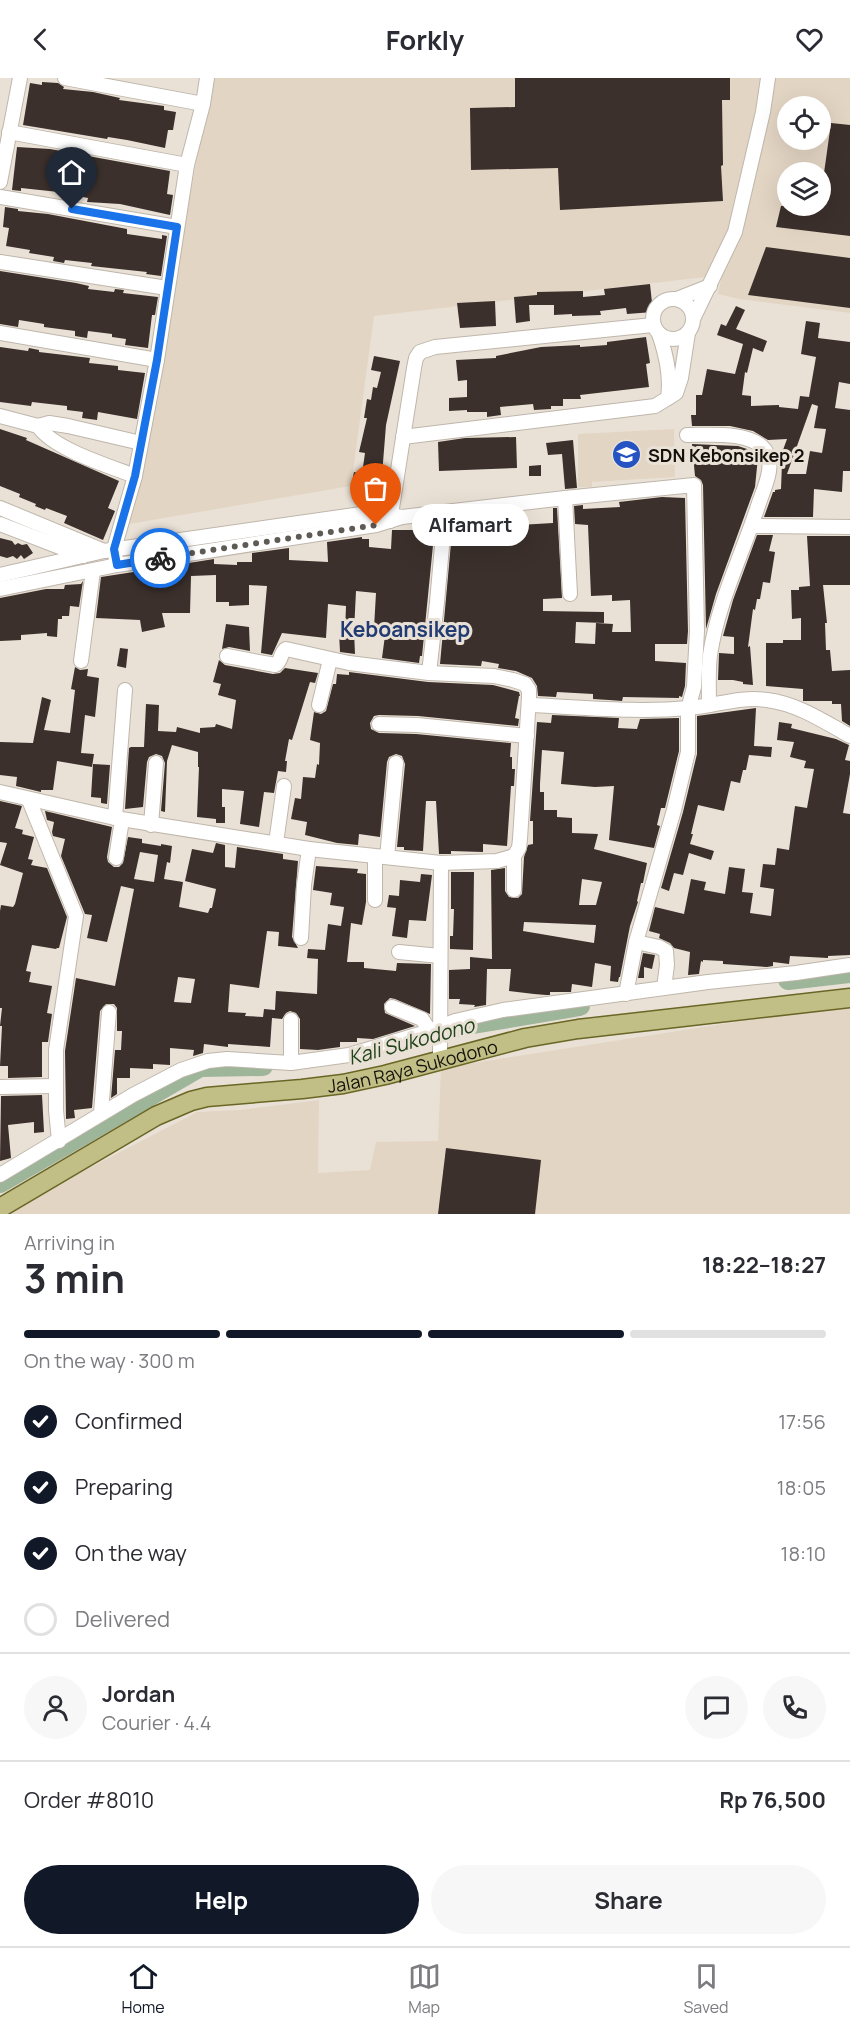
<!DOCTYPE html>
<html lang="en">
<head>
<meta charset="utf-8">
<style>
	body { margin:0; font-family:Manrope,sans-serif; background:#f7f7f7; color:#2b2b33; height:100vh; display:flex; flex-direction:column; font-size:22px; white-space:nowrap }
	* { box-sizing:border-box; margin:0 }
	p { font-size:20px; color:#7c7c81 }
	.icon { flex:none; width:33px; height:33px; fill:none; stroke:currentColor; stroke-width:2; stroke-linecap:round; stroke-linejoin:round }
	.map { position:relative; height:1136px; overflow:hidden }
	.drawer { display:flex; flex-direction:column; background:#fff; flex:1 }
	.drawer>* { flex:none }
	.buttons { position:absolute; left:777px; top:18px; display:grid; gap:12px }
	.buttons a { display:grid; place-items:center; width:54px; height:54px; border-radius:50%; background:#fff; box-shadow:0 6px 24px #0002; font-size:30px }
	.pin { position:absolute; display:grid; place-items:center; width:51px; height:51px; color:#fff; margin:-62px -26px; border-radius:50% 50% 50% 0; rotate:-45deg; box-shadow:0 0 6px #0007 }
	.pin .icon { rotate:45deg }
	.courier { position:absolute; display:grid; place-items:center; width:60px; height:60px; margin:-30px; border:4px solid #1a73e8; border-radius:50%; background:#fff; color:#222; box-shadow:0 2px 8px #0007 }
	.bubble { position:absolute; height:42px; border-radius:21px; background:#fff; box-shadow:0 6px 24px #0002; font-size:20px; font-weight:700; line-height:42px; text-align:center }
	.head em { font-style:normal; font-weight:700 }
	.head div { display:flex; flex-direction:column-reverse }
	.head { display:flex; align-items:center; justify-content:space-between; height:102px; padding:0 24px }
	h1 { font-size:39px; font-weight:700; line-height:45px }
	.bar { display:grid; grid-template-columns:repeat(4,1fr); gap:9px 6px; align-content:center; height:72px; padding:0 24px }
	.bar i { height:8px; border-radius:4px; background:#e1e1e2 }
	.bar .active { background:#111827 }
	.bar p { grid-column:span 4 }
	.line { display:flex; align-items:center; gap:15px; padding:0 24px; border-top:2px solid #e1e1e2 }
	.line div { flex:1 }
	.round { display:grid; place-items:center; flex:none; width:63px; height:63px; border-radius:32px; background:#f7f7f7 }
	ol { padding:0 24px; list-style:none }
	li { display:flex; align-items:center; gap:18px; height:66px }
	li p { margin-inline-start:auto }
	li .icon { padding:6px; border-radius:50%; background:#111827; color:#fff; stroke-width:4 }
	li:last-child { color:#7c7c81 }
	li i { width:33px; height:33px; border:3px solid #e1e1e2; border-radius:50% }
	.primary-button { display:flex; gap:12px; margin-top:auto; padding:12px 24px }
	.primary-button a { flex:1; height:69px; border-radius:36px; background:#111827; color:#fff; font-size:24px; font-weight:700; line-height:69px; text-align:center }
	.primary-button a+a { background:#f7f7f7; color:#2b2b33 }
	header { display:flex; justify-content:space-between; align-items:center; height:78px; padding:0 24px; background:#fff; font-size:27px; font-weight:700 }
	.dock { display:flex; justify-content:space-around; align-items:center; height:84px; border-top:2px solid #e1e1e2; background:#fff; font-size:16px; color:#7c7c81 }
	.dock a { display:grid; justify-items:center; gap:3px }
	.dock .active { color:#111827 }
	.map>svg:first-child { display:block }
	.built { fill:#e3d5c4; fill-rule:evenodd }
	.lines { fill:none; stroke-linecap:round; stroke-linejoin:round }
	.river { stroke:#9db599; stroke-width:20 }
	.building { fill:#3b302c; fill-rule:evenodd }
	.minor-casing { stroke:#bfb6ab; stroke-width:16 }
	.major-casing { stroke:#6a6626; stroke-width:21 }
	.minor { stroke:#fff; stroke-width:14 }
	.major { stroke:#c1bf85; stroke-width:18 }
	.done { stroke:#5f5a53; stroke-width:6; stroke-dasharray:0 10.8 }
	.route { stroke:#1a73e8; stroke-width:8 }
	.labels { text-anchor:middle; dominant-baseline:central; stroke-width:6; stroke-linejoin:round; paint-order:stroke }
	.poi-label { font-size:18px; font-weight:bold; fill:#14110d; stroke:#eae1d6; text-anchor:start }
	.street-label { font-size:18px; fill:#14110d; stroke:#eae1d6 }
	.water-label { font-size:20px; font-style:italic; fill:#20431a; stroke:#eae1d6 }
	.quarter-label { font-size:21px; font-weight:bold; fill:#223b72; stroke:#eae1d6 }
</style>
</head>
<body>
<header><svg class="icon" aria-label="back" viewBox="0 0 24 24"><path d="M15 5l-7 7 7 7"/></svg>Forkly<svg class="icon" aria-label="heart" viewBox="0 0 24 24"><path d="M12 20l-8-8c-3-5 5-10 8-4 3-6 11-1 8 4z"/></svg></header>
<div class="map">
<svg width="850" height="1136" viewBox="0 0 850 1136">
	<rect width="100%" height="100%" fill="#eae1d6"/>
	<g class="built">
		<path d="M212 0H850V235L739 221 718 216 722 197 374 238 351 408 129 446ZM788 28H820V62H788ZM788 94H820V128H788Z"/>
		<polygon points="674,351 675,399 592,404 592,409 578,409 578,356"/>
		<polygon points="850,926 850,1136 7,1136 45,1113 197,1034 240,1032 319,1022 318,1095 370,1092 376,1064 438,1063 441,990"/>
	</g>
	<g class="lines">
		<g class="river">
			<polyline points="788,902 850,895"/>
			<polyline points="455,949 580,928"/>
			<polyline points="0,1105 200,989 263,988"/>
		</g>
	</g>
	<g class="building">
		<polygon points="515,0 730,0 730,22 722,22 723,87 721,88 723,123 560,132 558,90 471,92 470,30 515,29"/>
		<polygon points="42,4 58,5 64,9 63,11 93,14 120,20 119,22 164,28 164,32 176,34 173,52 168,52 165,70 127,62 108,59 107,61 23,47 30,5 42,7"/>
		<polygon points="831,45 850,47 850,158 776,149 781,128 820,128 820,94 824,95"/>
		<polygon points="17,69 50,71 170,93 167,116 173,117 170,137 120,126 87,124 88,120 68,116 68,115 21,110 21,113 12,112"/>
		<polygon points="5,129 18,131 18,133 48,136 127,151 127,156 162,161 162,157 167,158 161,198 146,196 147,194 91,188 92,185 65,182 64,185 53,183 54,179 29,175 30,172 6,168 9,150 3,149"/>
		<polygon points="766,169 850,180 850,230 748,217"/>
		<polygon points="0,193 76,205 89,208 88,211 114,214 115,211 124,212 123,215 158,219 155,237 152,237 148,270 125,267 126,261 112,259 112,256 88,253 87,260 75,258 75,253 44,249 44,246 19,242 18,249 0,246"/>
		<polygon points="650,206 653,234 627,236 626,230 600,233 601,237 572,238 572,236 554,237 554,227 529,227 530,243 516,245 514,219 537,217 537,214 583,213 583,219 605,217 604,211"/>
		<polygon points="495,223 496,248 460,250 457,225"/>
		<path d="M736 228 745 232 736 251 767 263 763 274 753 270 747 295 745 294 742 317 751 318V328L779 327V329L798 331 800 318 809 319 816 279 801 276 806 243 820 245 818 260 850 264V306L839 304 835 330 850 332V393H843L842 414 814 411 813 439H764L773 414H775V412L781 411 782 385 779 383 787 361 768 362 753 353 730 348H692L691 337H696V317H702L707 291 735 296 743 266 717 257 721 246 726 248ZM812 326 818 328 814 350 826 351 822 375 810 373 806 396H787Z"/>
		<polygon points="646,259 650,285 646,286 649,309 580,317 581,321 563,321 563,328 551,328 551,331 534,332 533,326 500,329 501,337 487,339 487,334 467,334 467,332 449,333 449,320 467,319 467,302 458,303 456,282 496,280 496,278 541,269 580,267 580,269 607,267 607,264"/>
		<polygon points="0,269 28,273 29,270 39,272 39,274 90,280 89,285 118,288 118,292 145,295 137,341 98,334 97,342 82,340 83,334 67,332 67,328 32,324 31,328 0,324"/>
		<polygon points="374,278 400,283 386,347 382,397 373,395 370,408 352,404 354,394 362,396 365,375 359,374 367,340 364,340 367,321 371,322 373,309 377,310 381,294 371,292"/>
		<polygon points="0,351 27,360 26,362 119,403 108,430 115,433 103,462 64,445 67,438 46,430 45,432 35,428 36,426 19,419 20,416 0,408"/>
		<polygon points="516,359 517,390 439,393 438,364 465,360"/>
		<polygon points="573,362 577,410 565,411 562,376 548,377 546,365"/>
		<polygon points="692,366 738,368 753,373 758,379 755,409 716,516 706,551 703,407 701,402 695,398"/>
		<polygon points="541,387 541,398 529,398 529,388"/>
		<polygon points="662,419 685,420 688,553 687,566 655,566 655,583 686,585 685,608 682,619 679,618 679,620 623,619 622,623 609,622 593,621 593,616 557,614 556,619 538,618 537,608 532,600 516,593 498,590 499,586 482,583 481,588 440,586 453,443 467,444 467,440 501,440 501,437 510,437 510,444 519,444 519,447 553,445 553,430 557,430 562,520 543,521 543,533 604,534 604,545 576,544 575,565 595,566 596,545 613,546 612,554 631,554 630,522 612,523 612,517 591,518 588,447 575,446 574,428 583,427 583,431 620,429 619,424"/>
		<polygon points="416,446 435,447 422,578 420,578 419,585 382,580 386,550 374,550 376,515 356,513 354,553 355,576 340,574 339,554 345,554 346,528 328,526 326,560 282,555 272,577 261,575 267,508 249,507 249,527 229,528 229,524 216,524 216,497 191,498 190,535 162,535 165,549 142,554 140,542 96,540 101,499 140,493 139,498 176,500 176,487 214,481 214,486 237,487 237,484 252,484 252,475 289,470 289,482 328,484 327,464 362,459 362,461 369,461 369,469 391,471 392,452 416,452"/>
		<polygon points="757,457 773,457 769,473 775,474 770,505 763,504 760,521 757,521 755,532 753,531 748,569 750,568 753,607 743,606 743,604 733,602 718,602 719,575 734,576 734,559 723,558 733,522"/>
		<polygon points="807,458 850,458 850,507 823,507 827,545 825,545 826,572 830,572 832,593 850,592 850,648 842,643 841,626 832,626 832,623 803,623 803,611 766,608 766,565 783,565 783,562 801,562 801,540 792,541 791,512 799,512 799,509 810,508"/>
		<polygon points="0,460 12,463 15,467 18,465 22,467 27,466 33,475 24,481 21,477 17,481 13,478 7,480 0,478"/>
		<polygon points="83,503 79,529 70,528 69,538 62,538 62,541 58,541 57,559 47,558 47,555 21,557 21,562 0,563 0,520 46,511 64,511 65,507 81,506"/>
		<polygon points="226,546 249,549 250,573 229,569 222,571"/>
		<polygon points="120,570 128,571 126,590 117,588"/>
		<polygon points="219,582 225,587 273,596 280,595 285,590 318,595 315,605 310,604 292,662 289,661 285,683 287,683 286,694 278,693 274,715 264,714 259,749 240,746 244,713 222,711 222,729 225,729 225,745 216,745 216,741 197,739 199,689 198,689 198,674 172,667 167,683 165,734 161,733 165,685 162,678 156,676 149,679 147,684 143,729 125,731 129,670 131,669 144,669 146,626 159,627 158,653 176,654 177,649 200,655 200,650 215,649 216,646 232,651 236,622 218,617 221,606 213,604"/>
		<polygon points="75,589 80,592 88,591 87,598 99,600 95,639 85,637 81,675 94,676 92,689 57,683 53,712 41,712 41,714 16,708 17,699 0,697 0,664 33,665 42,619 51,622 44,652 70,655 75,612 71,611"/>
		<polygon points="349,594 428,604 493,607 519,614 520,618 519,618 515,640 519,641 518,648 418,638 379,637 374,638 370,645 371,651 379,655 416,656 511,665 510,679 512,679 512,691 515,691 514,708 511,708 507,768 483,766 483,774 451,773 451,776 439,776 436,723 426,723 423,773 404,772 404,769 397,769 405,686 402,678 396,676 389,679 387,684 380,759 359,756 358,767 337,765 305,757 307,744 291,741 295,720 301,721 303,699 315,700 317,686 319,687 320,665 310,662 314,634 321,636 326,633 333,606 336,606 337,596 349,597"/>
		<polygon points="756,630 754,668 772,669 771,679 749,677 746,692 743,692 740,705 731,703 724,733 698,727 691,756 693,756 690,766 714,773 711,782 689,775 683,797 674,795 669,813 661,810 683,734 697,676 697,638"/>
		<path d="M552 637 619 640 618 650 637 651 640 641 679 640V673L665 730H661L657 747 660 748 654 770 609 762 614 708 595 709 561 706 564 674 542 672 540 706V714H544V732H557V739L572 740V755L598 756 594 771 647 785 643 805H641L637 823 638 824 630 848 620 899H619L618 904 610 903 611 888 595 885 592 909 572 906 571 914H550V917H546L534 916 509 913 511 891H487L486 927 474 929 475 927 459 926 460 921H449V892L470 891V879L492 881 491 792 505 790V813L509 819 518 820 522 816 524 779 528 767 533 766V743H530L537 644 551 645ZM582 801 602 804 596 827H579ZM524 844 596 847 594 865 523 853Z"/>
		<polygon points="779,644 792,646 791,650 836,661 849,667 845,682 850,683 850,696 843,735 850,736 850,877 828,878 828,880 790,878 789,886 773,884 773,888 767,889 723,886 723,883 703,882 703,884 701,883 699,896 688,897 690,874 674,870 670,865 659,860 660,856 649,853 655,829 684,836 691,801 706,804 704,812 725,816 729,789 745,791 742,814 753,815 750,835 771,838 774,811 760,809 763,786 775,787 777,770 789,772 795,728 807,730 814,691 804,690 806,683 790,679 794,664 777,662"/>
		<polygon points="93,686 110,687 107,726 101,725 101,720 91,719"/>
		<polygon points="0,723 22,728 15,750 23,752 22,756 34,759 28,781 33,782 31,787 47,790 67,839 59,870 57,870 56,871 32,867 26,893 31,894 29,904 52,908 47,935 52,936 48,964 42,964 42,999 8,1000 8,988 0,988 2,948 0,948 2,930 0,930 0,833 1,827 13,829 15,826 23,795 0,787 7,765 0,764"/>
		<path d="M45 733 112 749 107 779 108 784 114 789H119L123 785 128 759 142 761V765L161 768V766L172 768 170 785 167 784 164 801 183 804 179 829 208 835 210 830H212L216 811 185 803 192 771 213 775 216 765 225 767V789L235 790 237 769 283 776V781L298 783 292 859 298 870 278 868 279 854 267 853 259 910 230 906 228 934 246 935 245 938 263 939 264 931 275 932 276 913 317 916 318 881 307 880 308 871 325 872 328 846 341 848 344 829 330 827 332 815 313 812 316 788 358 791 357 795 366 796V824L362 847 351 845 347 884H364V890L396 893 397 885 431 886 430 936 395 921 390 920 384 926 385 935 415 948 373 961 357 960V964H340V969L318 972 300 971V941L296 935 290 933 286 935 282 941 272 940 270 969 228 966V969L204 966 203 975 193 978 194 972 170 970V987L153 986V991L130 990V1000H117V1016L111 1020 115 972H121L122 953H117V930L114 926H106L100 933 92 1030 74 1032 75 1040 66 1041 65 973 76 900 115 908 134 811 121 808 107 864 87 860 92 837 85 836 61 778 65 761 53 758 52 754 54 744 47 742ZM140 774 158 777 154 804 134 801ZM178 899 195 901 191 925 174 924Z"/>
		<polygon points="451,794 474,794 473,872 450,871 450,858 453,858 454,831 451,831"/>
		<polygon points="421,796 432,797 426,843 409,842 407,860 392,858 396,830 387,829 389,817 399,818 400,802 420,804"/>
		<polygon points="643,875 655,877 652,891 644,889 644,900 638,900"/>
		<polygon points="42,1017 44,1054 34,1055 34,1044 8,1047 11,1080 0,1083 1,1018"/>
		<polygon points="446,1070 541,1082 535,1136 438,1136"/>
	</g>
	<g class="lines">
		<defs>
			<g id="minor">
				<polyline points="65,0 203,26"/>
				<polyline points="9,54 187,87"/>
				<polyline points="0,104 20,0"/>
				<polyline points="0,119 177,149"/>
				<polyline points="0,184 167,210"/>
				<circle cx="673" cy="241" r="20"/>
				<polyline points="677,221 710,208"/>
				<polyline points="693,241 735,154 763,34 768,0"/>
				<polyline points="0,255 157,282"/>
				<path d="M659 256C666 276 671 299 668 320"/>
				<polyline points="0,338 38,348 49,345 68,348 141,365"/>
				<path d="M38 348C53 371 109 388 135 398"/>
				<path d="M687 357C709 357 751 353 765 372 776 387 764 410 759 425 743 475 718 524 710 577 708 593 709 610 709 627"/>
				<polyline points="403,359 655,328 676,315 681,300 688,255"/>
				<polyline points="565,420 570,516"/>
				<polyline points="0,430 104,473"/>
				<polyline points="390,443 414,290 416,280 420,274 435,269 653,247"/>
				<polyline points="0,446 83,478"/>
				<polyline points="752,448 850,449"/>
				<polyline points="117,487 114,471 135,398 157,282 187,87 203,26 207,0"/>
				<polyline points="0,497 104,473 375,434 402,439"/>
				<polyline points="0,511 117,487 376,447 402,439 565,420 694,407 697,553 694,609 688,631 688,674 674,732 636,864 626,916"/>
				<path d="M227 578 275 587C282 584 280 574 286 571L349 585 429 595 494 598 513 602 525 606 529 612V619L520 761 519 770 514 778V812"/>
				<polyline points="81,583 93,493"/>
				<polyline points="429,595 437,524 445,435"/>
				<polyline points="319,627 330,582"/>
				<path d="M529 627C582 629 636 635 689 630 715 628 740 618 767 622 798 626 823 643 850 658"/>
				<polyline points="379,646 417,647 527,658"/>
				<polyline points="0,714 115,740 309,771 441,785 497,783 514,778"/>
				<polyline points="29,722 76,838 56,972 56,1032 59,1063"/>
				<polyline points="115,740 125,612"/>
				<polyline points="151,747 156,685"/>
				<polyline points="276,765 284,708"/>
				<polyline points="375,779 375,822"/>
				<polyline points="387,779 396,685"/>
				<polyline points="116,780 122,742"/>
				<polyline points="301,860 304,807 309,771"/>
				<polyline points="636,864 659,869 666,873 667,887 664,910"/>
				<polyline points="399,874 440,878"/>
				<polyline points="392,929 422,941 430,953"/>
				<polyline points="291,942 291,985"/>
				<polyline points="440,982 441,785"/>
				<polyline points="0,1009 55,1008"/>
				<polyline points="101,1035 109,934"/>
				<polyline points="0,1097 133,1017 181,992 208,983 227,981 291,985 349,977 430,953 455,943 503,932 708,904 796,895 850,887"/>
			</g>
			<g id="major">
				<path id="s1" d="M0 1130 156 1038 191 1023 207 1019 302 1011 343 1006 385 997 525 960 578 951 850 920"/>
			</g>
		</defs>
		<use href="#minor" class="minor-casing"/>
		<use href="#major" class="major-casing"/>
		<use href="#minor" class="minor"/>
		<use href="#major" class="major"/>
	</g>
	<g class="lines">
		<polyline class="done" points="160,480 376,447"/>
		<polyline class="route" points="72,131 177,149 157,282 135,398 114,471 117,487 160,480"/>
	</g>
	<defs>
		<symbol id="school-disc" viewBox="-11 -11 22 22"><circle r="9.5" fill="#2554c2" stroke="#eae1d6"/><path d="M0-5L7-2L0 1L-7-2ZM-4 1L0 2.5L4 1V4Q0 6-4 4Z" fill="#fff"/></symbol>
	</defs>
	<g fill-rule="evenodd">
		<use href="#school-disc" x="610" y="360" width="33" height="33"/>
	</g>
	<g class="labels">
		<g class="poi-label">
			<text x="648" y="377">SDN Kebonsikep 2</text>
		</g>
		<g class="street-label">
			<text stroke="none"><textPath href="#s1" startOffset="444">Jalan Raya Sukodono</textPath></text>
		</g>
		<g class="water-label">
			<text transform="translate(411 963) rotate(-15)">Kali Sukodono</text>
		</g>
		<g class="quarter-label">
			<text x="405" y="551">Keboansikep</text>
		</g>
	</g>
</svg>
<div class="buttons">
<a><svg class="icon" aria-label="locate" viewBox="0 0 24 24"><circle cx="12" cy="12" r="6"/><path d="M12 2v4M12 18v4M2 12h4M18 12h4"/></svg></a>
<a><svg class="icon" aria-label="layers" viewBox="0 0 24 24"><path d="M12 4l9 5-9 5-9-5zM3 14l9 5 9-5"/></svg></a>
</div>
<div class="pin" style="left:376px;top:447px;background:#ea580c"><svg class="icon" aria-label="bag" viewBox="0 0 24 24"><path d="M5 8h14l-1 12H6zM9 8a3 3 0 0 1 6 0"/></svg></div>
<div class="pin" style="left:72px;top:131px;background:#1f2937"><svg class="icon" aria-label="home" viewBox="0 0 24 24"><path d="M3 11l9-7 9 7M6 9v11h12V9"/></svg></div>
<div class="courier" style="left:160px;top:480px"><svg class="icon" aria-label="bike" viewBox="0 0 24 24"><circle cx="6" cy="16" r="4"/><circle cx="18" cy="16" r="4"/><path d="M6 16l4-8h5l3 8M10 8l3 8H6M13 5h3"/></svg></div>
<div class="bubble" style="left:412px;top:426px;width:117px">Alfamart</div>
</div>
<section class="drawer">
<div class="head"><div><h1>3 min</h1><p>Arriving in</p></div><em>18:22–18:27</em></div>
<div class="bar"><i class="active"></i><i class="active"></i><i class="active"></i><i></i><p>On the way · 300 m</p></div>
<ol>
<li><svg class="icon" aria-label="check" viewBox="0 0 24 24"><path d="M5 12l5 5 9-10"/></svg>Confirmed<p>17:56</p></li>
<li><svg class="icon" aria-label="check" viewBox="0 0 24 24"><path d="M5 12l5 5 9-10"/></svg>Preparing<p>18:05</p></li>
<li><svg class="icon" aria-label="check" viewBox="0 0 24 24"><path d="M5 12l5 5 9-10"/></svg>On the way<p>18:10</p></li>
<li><i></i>Delivered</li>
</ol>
<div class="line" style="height:108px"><a class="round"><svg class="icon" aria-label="person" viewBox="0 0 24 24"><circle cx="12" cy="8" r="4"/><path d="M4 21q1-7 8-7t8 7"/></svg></a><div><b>Jordan</b><p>Courier · 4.4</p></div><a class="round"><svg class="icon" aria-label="chat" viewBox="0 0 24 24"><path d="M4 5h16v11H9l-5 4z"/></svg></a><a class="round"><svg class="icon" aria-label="phone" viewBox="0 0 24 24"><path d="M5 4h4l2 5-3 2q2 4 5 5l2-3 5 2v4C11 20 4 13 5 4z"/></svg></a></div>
<div class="line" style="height:78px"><div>Order #8010</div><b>Rp 76,500</b></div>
<div class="primary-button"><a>Help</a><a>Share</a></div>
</section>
<nav class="dock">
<a class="active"><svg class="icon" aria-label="home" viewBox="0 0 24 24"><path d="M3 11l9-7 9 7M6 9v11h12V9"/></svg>Home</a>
<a><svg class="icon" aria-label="map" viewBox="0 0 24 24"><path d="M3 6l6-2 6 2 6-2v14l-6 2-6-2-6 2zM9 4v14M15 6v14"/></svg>Map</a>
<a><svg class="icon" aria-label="saved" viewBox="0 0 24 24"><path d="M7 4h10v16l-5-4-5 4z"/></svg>Saved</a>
</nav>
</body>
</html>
